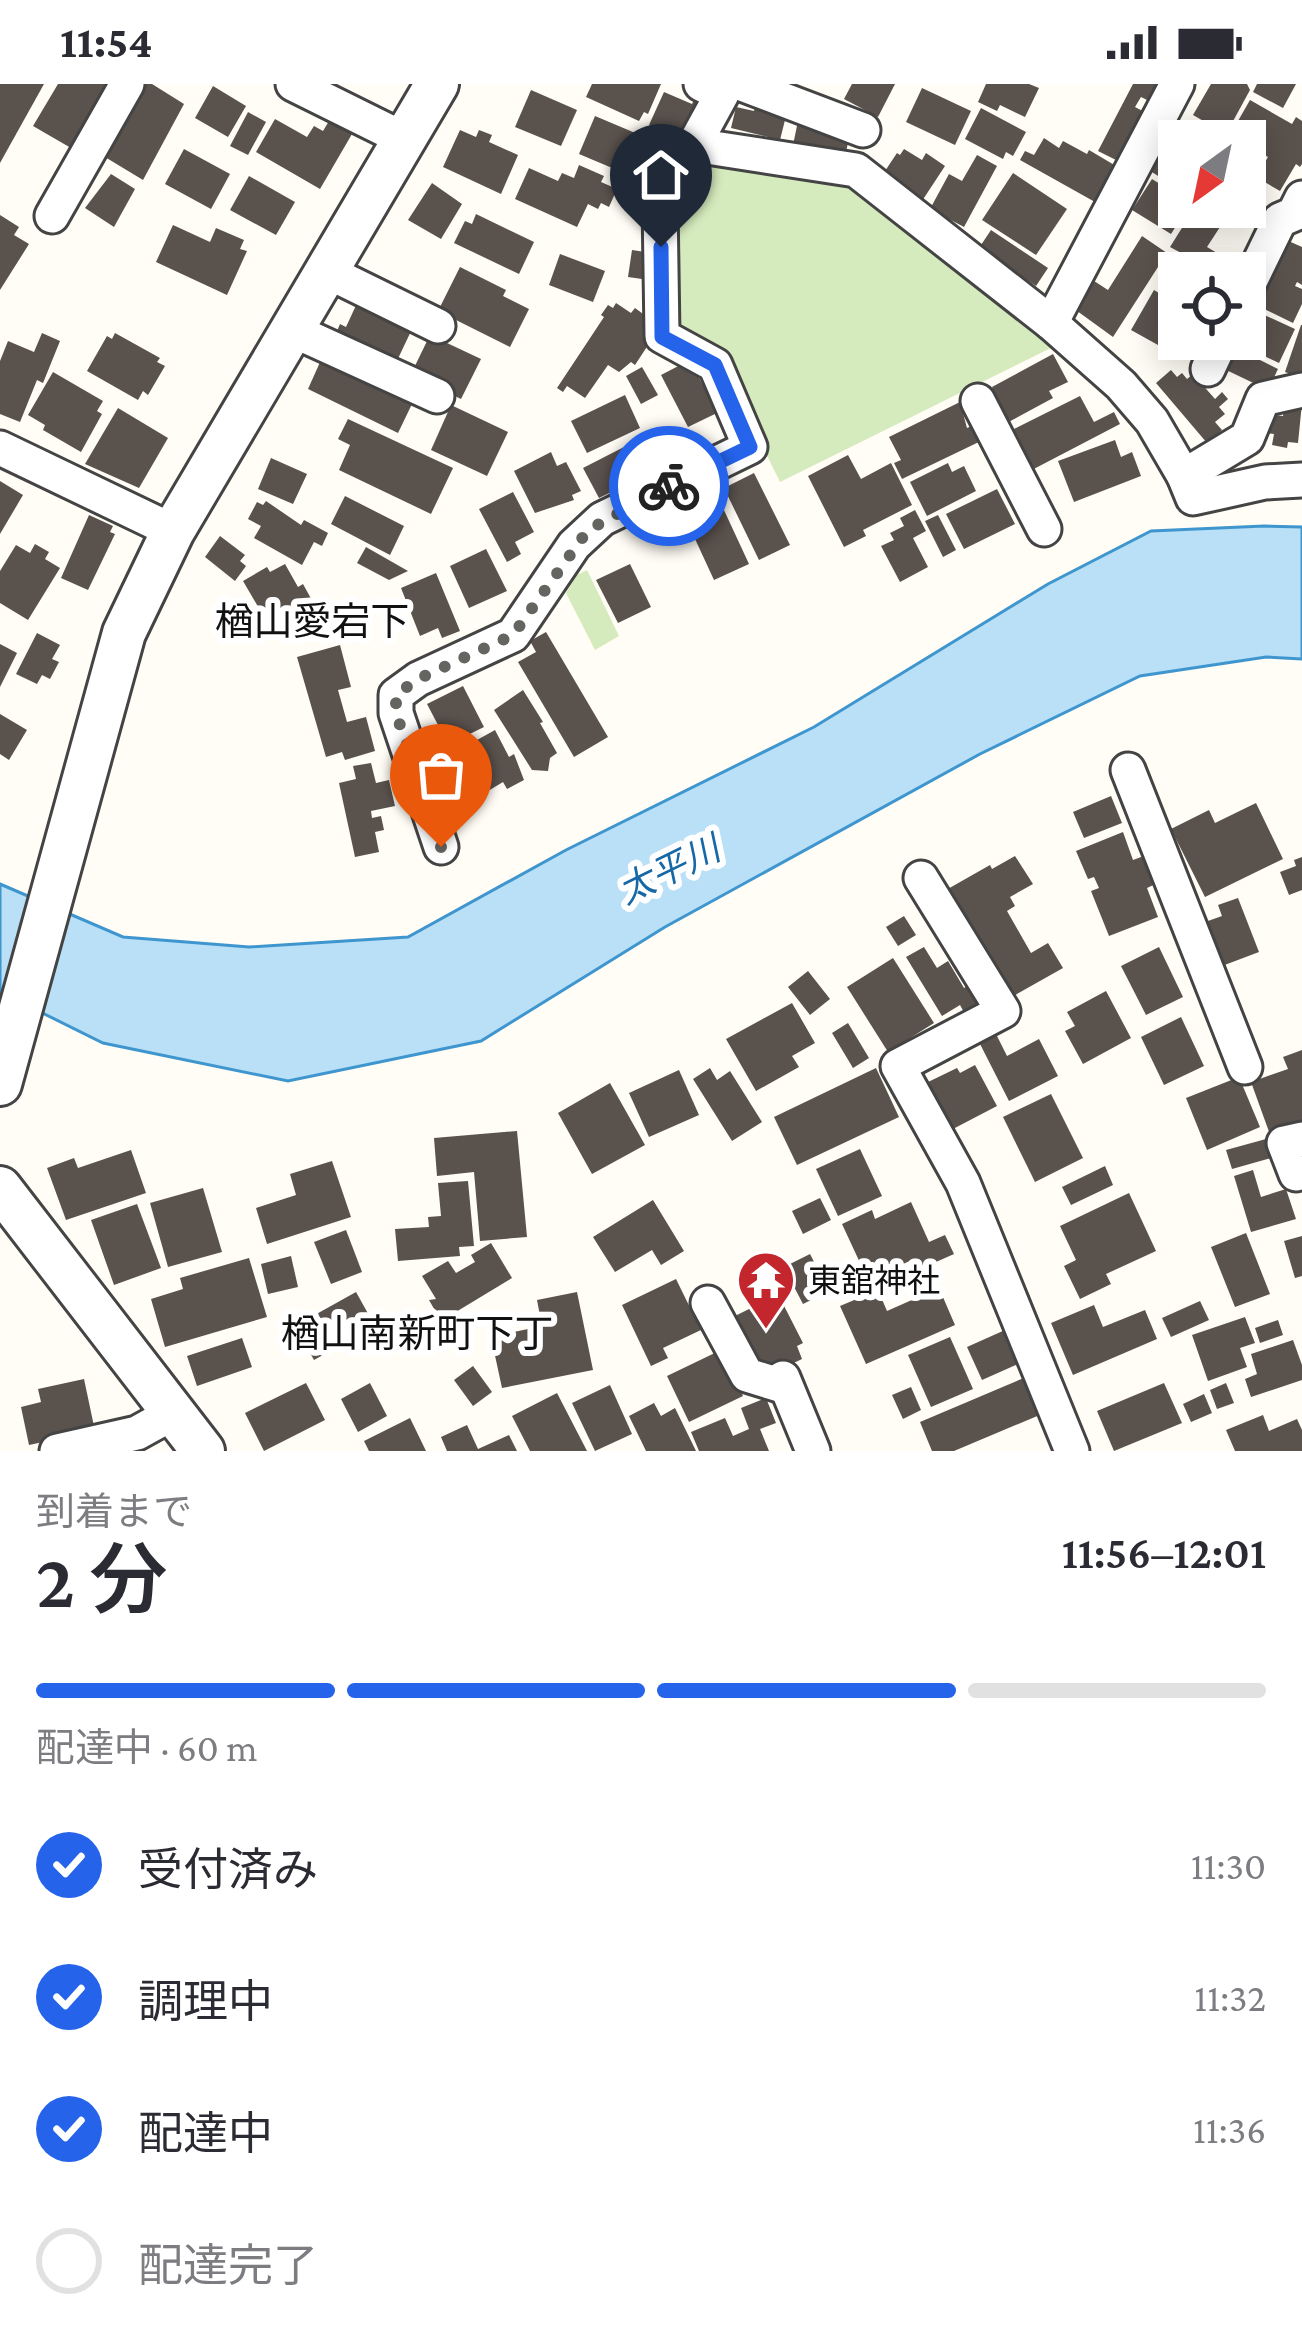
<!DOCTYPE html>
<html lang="ja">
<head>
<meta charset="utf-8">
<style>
	body { margin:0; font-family:"Crimson Pro","Noto Sans JP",serif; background:#f7f7f7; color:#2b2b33; height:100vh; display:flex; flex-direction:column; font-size:45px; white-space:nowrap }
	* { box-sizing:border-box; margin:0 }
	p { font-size:39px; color:#7c7c81 }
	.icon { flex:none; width:66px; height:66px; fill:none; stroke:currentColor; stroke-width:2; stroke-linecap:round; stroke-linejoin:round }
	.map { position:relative; height:1367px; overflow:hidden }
	.panel { display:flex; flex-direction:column; background:#fff; flex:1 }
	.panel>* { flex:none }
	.needle { width:78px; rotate:213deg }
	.fabs { position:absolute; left:1158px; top:36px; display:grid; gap:24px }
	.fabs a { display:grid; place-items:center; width:108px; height:108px; border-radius:0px; background:#fff; box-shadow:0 6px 30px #0003; font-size:60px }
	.pin { position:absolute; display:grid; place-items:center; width:102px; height:102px; color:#fff; margin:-123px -51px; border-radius:50% 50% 50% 0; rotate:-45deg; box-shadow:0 0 12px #0007 }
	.pin .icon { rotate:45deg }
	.courier { position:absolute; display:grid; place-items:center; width:120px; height:120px; margin:-60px; border:9px solid #2563eb; border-radius:50%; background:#fff; color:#222; box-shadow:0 3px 15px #0007 }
	.headline em { font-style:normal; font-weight:600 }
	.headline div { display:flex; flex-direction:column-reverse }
	.headline { display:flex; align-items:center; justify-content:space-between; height:204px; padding:0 36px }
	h1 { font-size:78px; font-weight:600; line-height:90px }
	.bar { display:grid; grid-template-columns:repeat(4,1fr); gap:18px 12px; align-content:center; height:144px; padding:0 36px }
	.bar i { height:15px; border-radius:9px; background:#e1e1e2 }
	.bar .selected { background:#2563eb }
	.bar p { grid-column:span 4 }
	ol { padding:0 36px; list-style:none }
	li { display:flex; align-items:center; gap:36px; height:132px }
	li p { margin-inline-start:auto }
	li .icon { padding:12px; border-radius:50%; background:#2563eb; color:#fff; stroke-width:4 }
	li:last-child { color:#7c7c81 }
	li i { width:66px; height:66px; border:6px solid #e1e1e2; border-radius:50% }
	.status { display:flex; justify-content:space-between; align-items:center; height:84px; padding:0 60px; background:#fff; direction:ltr }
	.status svg { height:33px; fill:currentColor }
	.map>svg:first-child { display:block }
	.green { fill:#d5ebbd }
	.water { fill:#b9e0f7; stroke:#3f96cf; stroke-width:3 }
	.building { fill:#5a524d }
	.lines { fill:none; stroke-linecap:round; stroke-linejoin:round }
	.minor-casing { stroke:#444; stroke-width:39 }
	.tertiary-casing { stroke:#444; stroke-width:48 }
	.minor { stroke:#fff; stroke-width:33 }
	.tertiary { stroke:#fff; stroke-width:42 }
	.done { stroke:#646461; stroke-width:12; stroke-dasharray:0 21.6 }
	.route { stroke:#2563eb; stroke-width:15 }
	.labels { text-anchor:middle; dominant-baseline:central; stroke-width:12; stroke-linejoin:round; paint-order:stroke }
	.poi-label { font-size:33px; fill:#111; stroke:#fff; text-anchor:start }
	.water-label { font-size:36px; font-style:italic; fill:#1768a6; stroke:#fff }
	.quarter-label { font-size:39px; fill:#111; stroke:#fff }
</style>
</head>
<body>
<div class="status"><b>11:54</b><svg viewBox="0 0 49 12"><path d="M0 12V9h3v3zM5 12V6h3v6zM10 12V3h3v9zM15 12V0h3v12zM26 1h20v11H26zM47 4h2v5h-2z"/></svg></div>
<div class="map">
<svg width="1302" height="1367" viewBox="0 0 1302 1367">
	<rect width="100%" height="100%" fill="#fffdf5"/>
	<g class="green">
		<polygon points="701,69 853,92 1059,260 780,398 716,268 672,246 668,127"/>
		<polygon points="587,486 619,552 595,566 566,509 577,491"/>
	</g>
	<polygon class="water" points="1264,442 1302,443 1302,575 1266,573 1140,592 980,670 665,843 481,957 288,997 103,959 0,908 0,800 123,853 249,863 408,853 566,766 814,643 1048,500 1151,447"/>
	<g class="building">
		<polygon points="0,0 44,0 0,79"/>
		<polygon points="58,0 109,0 71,64 33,42"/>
		<polygon points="143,0 152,0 184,20 143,96 100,70"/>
		<polygon points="592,0 661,0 648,30 644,28 639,37 586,13"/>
		<polygon points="852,0 895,0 878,33 844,15"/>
		<polygon points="986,0 1029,0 1039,4 1025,33 1000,21 997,27 978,18"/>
		<polygon points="1133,0 1167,0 1157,21 1141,13 1135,23 1152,32 1126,81 1098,67"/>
		<polygon points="1211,0 1247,0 1250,6 1226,50 1193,31"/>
		<polygon points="1257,0 1296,0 1283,24 1253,8"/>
		<polygon points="213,2 246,22 228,53 195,34"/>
		<polygon points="922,4 971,27 955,61 906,38"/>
		<polygon points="531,6 577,26 561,62 515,43"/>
		<polygon points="664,8 692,20 696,11 705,15 687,57 649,41"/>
		<polygon points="1250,16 1292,40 1296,33 1302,37 1302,80 1300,83 1296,80 1280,107 1256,93 1268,73 1230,51"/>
		<polygon points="756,20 787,28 780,56 731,44 736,23 754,27"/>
		<polygon points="981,24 1026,48 1013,72 1006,68 1003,75 965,55"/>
		<polygon points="248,28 266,38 248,71 230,62"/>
		<polygon points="595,32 640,51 624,89 579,70"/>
		<polygon points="275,35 307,53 314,42 323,47 329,37 352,50 320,105 256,68"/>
		<polygon points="798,37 850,49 845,73 793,61"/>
		<polygon points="1186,40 1206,53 1208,48 1224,57 1179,57 1179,105 1147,85 1161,62 1166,64 1179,44 1182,46"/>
		<polygon points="460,46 476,53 479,46 492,51 489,58 518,71 501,110 443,83"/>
		<polygon points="1044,54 1059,64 1063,57 1087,70 1089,66 1116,82 1095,118 1020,76 1025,67 1034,71"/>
		<polygon points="184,65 230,90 211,125 165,100"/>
		<polygon points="904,65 922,76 926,69 945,82 920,120 883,90 897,69 900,71"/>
		<polygon points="977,71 997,82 964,143 930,125 949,90 962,97"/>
		<polygon points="579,81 604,92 601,98 617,105 609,123 601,119 598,125 588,120 577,143 515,115 529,84 558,97 562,89 574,94"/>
		<polygon points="1013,89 1067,125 1036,171 982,136"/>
		<polygon points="111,90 135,105 114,143 85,124"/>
		<polygon points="249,92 295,118 276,151 230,126"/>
		<polygon points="1152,95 1179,112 1179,123 1188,123 1171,150 1132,126"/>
		<polygon points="432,99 462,120 441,155 408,136"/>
		<polygon points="1195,123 1233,123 1207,163 1242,184 1239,189 1179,189 1179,200 1168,193 1183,170 1170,163"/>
		<polygon points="476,130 534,158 519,190 454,159 465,137 472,140"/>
		<polygon points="0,131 19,143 14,151 29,160 0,206"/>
		<polygon points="173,141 210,158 216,144 244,156 240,165 247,167 227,211 156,178"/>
		<polygon points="991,146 1048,184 1036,202 979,164"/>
		<polygon points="1142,152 1167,169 1113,253 1073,224 1091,195 1108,206"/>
		<polygon points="1284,155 1302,163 1302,201 1297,198 1295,202 1302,205 1302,220 1293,239 1250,218"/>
		<polygon points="632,166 645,168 642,195 628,193"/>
		<polygon points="560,170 605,187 593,218 549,201"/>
		<polygon points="460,183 506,206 503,212 529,225 510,263 438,227"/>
		<polygon points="1154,206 1179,221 1179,255 1193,255 1185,269 1171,261 1167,266 1131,246"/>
		<polygon points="358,217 413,243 394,283 334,254 340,240 346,243"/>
		<polygon points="616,219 631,229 635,224 654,238 656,249 635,281 631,278 619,288 608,281 585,314 567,302 563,308 557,304 604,233 601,231 608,221 613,224"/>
		<polygon points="1249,224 1295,245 1279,279 1229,255 1245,255"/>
		<polygon points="1301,241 1302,241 1302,294 1285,288"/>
		<polygon points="42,249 60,257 43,299 37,296 20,338 0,330 0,277 8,257 34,268"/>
		<polygon points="115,249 160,274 157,278 165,282 148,311 143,307 138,316 87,287 107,252 112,255"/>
		<polygon points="430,251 481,275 461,315 411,290"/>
		<polygon points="1230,261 1278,285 1268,306 1220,283"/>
		<polygon points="1053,270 1068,298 1049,307 1053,314 1003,341 989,316 996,312 992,303"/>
		<polygon points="321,276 412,320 398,349 308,305"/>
		<polygon points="690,276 717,329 688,343 661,291"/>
		<polygon points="642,283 658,311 641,320 626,292"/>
		<polygon points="1171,286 1177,293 1182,289 1187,295 1193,290 1215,315 1222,308 1228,315 1219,323 1225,330 1215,338 1222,346 1207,359 1156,299"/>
		<polygon points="53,288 103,317 97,327 102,330 81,368 43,346 45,341 28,331"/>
		<polygon points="625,311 640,344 587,369 571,337"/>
		<polygon points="1080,312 1094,338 1114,328 1120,340 1028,388 1020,373 1025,371 1012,346"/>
		<polygon points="1285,316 1302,319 1298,359 1288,358 1287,364 1272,361 1274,350 1266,349 1269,330 1283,332"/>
		<polygon points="960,318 967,344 976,340 983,356 902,395 894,379 901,376 889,353"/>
		<polygon points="451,321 508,348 487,392 431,366"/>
		<polygon points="118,324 168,354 139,404 85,380"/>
		<polygon points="348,335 453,384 431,430 339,386 350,361 338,355"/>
		<polygon points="1115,356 1121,373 1132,368 1141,392 1074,418 1058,377"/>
		<polygon points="624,363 640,394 599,414 583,384"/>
		<polygon points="551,368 557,382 566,378 581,407 572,411 574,416 535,429 514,387"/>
		<polygon points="848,371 861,395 891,379 912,421 863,446 866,452 844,463 808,392"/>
		<polygon points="271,374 307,390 293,420 258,405"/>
		<polygon points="948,379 952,388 964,382 976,407 927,432 910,398"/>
		<polygon points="754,389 790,461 759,476 724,404"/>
		<polygon points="0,397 23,411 0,450"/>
		<polygon points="997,405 1015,440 964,465 946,430"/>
		<polygon points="513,408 534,448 515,458 521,470 507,478 479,425"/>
		<polygon points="345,412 404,442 390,471 331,440"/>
		<polygon points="266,417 301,441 304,436 328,449 322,462 314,458 302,481 254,454 261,442 248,435 257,418 263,421"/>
		<polygon points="708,417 712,429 723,424 749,480 714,496 683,429"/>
		<polygon points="915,426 926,447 913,454 928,483 900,498 881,462 894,456 890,449 904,442 900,434"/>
		<polygon points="89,431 113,442 110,448 115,450 88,506 61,494"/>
		<polygon points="938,431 956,466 943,473 925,437"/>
		<polygon points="220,452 245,471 240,477 246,482 235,497 205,473"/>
		<polygon points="35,460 49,468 45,475 60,484 28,536 0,519 0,487 16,461 30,469"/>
		<polygon points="366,463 408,487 389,496 357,479"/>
		<polygon points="486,465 507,507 469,524 450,482"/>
		<polygon points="285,480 298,503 303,500 314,520 320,516 324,521 274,550 243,497 267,483 270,488"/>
		<polygon points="630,480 651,523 618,539 596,496"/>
		<polygon points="436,489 460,547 442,554 438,544 420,552 401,504"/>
		<polygon points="546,548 608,653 574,673 518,578 536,568 530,557"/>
		<polygon points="37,549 60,561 52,575 59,578 50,595 42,591 37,600 16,590"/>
		<polygon points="0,560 17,569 0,603"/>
		<polygon points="340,561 351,603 338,606 347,638 366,633 375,667 345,676 342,668 326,673 297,573"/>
		<polygon points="463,602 484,643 431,669 426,657 432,654 428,646 438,641 427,620"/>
		<polygon points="523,606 543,638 540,639 557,669 550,674 548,687 532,686 494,626"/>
		<polygon points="0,630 27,646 9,676 0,670"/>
		<polygon points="495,646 509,673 514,670 524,696 507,705 503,698 483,710 459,666"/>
		<polygon points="371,679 376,699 389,696 395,722 371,727 372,734 381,732 384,746 375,748 379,768 355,773 339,699 356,695 353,682"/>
		<polygon points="1111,712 1122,739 1084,754 1073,728"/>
		<polygon points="1256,719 1283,775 1205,813 1171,745 1209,726 1215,739"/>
		<polygon points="1123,748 1133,776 1149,770 1160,798 1147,804 1158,833 1109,852 1091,807 1099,804 1094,793 1088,795 1076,767"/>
		<polygon points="1015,772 1033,800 1010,813 1015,822 1007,827 1031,869 1048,859 1063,884 1010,914 946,806 990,781 992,785"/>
		<polygon points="1302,773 1302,806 1289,811 1280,788 1296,782 1294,776"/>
		<polygon points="1238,814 1259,868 1222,882 1205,838 1222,832 1218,821"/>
		<polygon points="904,832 916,851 898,862 886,843"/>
		<polygon points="924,863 937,884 948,877 964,904 975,897 987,917 965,930 960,921 942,932 906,873"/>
		<polygon points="1159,863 1183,913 1146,931 1121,882"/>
		<polygon points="893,874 934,939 888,968 847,903"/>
		<polygon points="808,887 830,915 810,931 788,903"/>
		<polygon points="1106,907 1131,954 1083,980 1065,947 1075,942 1067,928"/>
		<polygon points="792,919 815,959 792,972 799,983 756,1007 726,955"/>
		<polygon points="1181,933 1204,982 1164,1001 1141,953"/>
		<polygon points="848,939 869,974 853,984 832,949"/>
		<polygon points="996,950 1007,972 1039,955 1058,992 1009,1017 979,958"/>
		<polygon points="1302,966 1302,1045 1272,1056 1251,998 1288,985 1283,973"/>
		<polygon points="975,981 997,1022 951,1046 926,999 957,984 960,989"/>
		<polygon points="710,984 717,996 730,987 762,1038 732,1057 693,995"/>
		<polygon points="876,984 899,1033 797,1081 774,1033"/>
		<polygon points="679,986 699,1031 649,1053 629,1009"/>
		<polygon points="1239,993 1260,1043 1207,1066 1186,1014"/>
		<polygon points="610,999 645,1061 592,1090 558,1029"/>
		<polygon points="1051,1010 1083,1074 1035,1098 1003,1033"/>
		<polygon points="517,1047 527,1153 480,1157 474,1088 437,1092 434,1054"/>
		<polygon points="1266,1055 1271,1074 1232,1085 1226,1066"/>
		<polygon points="860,1065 882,1112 838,1132 816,1085"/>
		<polygon points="131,1066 146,1109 66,1136 47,1084 74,1074 78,1084"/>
		<polygon points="332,1077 351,1133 267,1160 256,1124 296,1111 290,1090"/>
		<polygon points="1105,1082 1113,1101 1071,1121 1062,1103"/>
		<polygon points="1253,1086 1261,1113 1286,1105 1296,1135 1251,1148 1234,1092"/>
		<polygon points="468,1097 474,1162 459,1163 460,1172 398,1177 395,1145 429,1143 428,1133 441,1132 438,1099"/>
		<polygon points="203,1104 222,1168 168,1183 150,1119"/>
		<polygon points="1129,1109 1156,1167 1106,1190 1111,1200 1080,1215 1064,1182 1076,1176 1060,1142"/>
		<polygon points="820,1114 831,1136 803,1150 792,1127"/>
		<polygon points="653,1116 684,1167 661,1181 652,1166 615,1188 593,1153"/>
		<polygon points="911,1118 929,1158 945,1151 954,1170 918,1186 914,1175 868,1196 842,1140 872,1126 875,1135"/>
		<polygon points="137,1120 161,1184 114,1201 91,1136"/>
		<polygon points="346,1146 362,1188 331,1200 314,1158"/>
		<polygon points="1246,1149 1270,1210 1235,1223 1211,1163"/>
		<polygon points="1302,1152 1302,1192 1295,1194 1284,1157"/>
		<polygon points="491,1159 512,1194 441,1237 429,1216 436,1215 422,1192 448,1177 456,1189 475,1178 471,1171"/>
		<polygon points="810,1170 829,1207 803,1220 791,1197 782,1202 774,1188"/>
		<polygon points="291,1172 298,1203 268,1210 261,1180"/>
		<polygon points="249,1174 267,1233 165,1263 151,1215 183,1205 180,1194"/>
		<polygon points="676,1195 701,1246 663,1264 668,1274 651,1282 622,1221"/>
		<polygon points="767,1204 774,1217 780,1214 803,1259 797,1262 802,1275 775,1288 771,1279 755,1287 729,1235 751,1224 746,1214"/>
		<polygon points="939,1204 955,1241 866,1280 840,1222 878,1206 887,1227"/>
		<polygon points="356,1208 375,1242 314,1276 295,1242"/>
		<polygon points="577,1208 593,1286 502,1304 491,1253 542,1242 537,1216"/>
		<polygon points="1200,1217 1209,1236 1171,1253 1162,1234"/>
		<polygon points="1094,1221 1103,1243 1145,1226 1157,1255 1073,1291 1051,1239"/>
		<polygon points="1245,1233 1255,1259 1240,1264 1247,1283 1208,1297 1192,1251"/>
		<polygon points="1278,1236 1283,1251 1260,1259 1255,1244"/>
		<polygon points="1005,1246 1020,1279 982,1296 967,1263"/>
		<polygon points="950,1253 973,1305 931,1323 908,1271"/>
		<polygon points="242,1254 252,1283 197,1302 187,1272"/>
		<polygon points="1293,1256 1302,1281 1302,1296 1251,1313 1245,1295 1257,1290 1251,1270"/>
		<polygon points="721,1266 743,1312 689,1338 667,1292"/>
		<polygon points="473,1282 492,1308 473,1322 454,1296"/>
		<polygon points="1026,1293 1042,1330 954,1367 932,1367 920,1338"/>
		<polygon points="84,1295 95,1347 29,1361 21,1323 41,1318 38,1305"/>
		<polygon points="306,1299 325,1336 264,1367 245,1329"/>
		<polygon points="370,1299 387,1332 358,1348 341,1315"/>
		<polygon points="1164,1299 1182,1339 1114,1367 1097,1327"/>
		<polygon points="1226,1299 1234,1319 1217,1325 1210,1306"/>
		<polygon points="610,1301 632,1350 595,1367 572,1319"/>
		<polygon points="911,1303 921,1326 903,1335 892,1311"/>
		<polygon points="557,1309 587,1367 530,1367 512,1332"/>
		<polygon points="1204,1310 1212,1329 1191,1338 1183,1320"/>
		<polygon points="766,1314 776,1339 760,1345 769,1367 699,1367 691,1348 725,1334 733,1352 749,1345 741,1324"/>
		<polygon points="654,1319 661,1332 675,1324 696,1367 646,1367 629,1332"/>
		<polygon points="1263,1331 1269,1347 1297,1335 1302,1346 1302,1367 1235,1367 1226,1346"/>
		<polygon points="410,1334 426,1367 369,1367 364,1357"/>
		<polygon points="467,1341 478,1365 509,1351 517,1367 447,1367 441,1353"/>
	</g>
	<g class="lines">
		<defs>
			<g id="minor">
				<polyline points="293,0 404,55"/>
				<polyline points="701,0 722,10 694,61 856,86 1051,239 1121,301 1152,337 1184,392 1193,414 1265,398 1302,396"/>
				<polyline points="742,0 863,46"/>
				<polyline points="52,132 127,0"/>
				<polyline points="324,186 438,242"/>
				<polyline points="1245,208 1280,136 1294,130 1302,114"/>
				<polyline points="1051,239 1177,0"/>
				<polyline points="290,245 437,312"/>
				<polyline points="1208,285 1222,255"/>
				<polyline points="978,317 1044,445"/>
				<polyline points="0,364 173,447"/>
				<polyline points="1184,392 1247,354 1263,315 1302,306"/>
				<polyline points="1128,686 1245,983"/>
				<polyline points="441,763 396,629 396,611 418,595 513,551 574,461 602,435 750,363 715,281 662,252 660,118 694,61"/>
				<polyline points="921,794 1003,927 898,982 963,1099 1072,1367"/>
				<polyline points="1296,1090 1284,1059 1302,1055"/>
				<polyline points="708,1219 747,1291 786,1303"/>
				<polyline points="783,1294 813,1367"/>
				<polyline points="57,1367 137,1349 175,1328"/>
			</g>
			<g id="tertiary">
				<polyline points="0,1000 124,549 173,447 437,0"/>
				<polyline points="0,1104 203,1367"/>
			</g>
		</defs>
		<use href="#minor" class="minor-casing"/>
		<use href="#tertiary" class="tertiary-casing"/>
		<use href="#minor" class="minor"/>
		<use href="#tertiary" class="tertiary"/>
	</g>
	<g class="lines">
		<polyline class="done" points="441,763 396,629 396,611 418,595 513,551 588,446 669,402"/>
		<polyline class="route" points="661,163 662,253 715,281 750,363 669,402"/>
	</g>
	<defs>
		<symbol id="temple-pin" viewBox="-11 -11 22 30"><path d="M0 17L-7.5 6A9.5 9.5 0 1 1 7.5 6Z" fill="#c4262e" stroke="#fff"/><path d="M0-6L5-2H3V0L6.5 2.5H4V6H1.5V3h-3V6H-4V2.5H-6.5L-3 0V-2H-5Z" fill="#fff"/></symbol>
	</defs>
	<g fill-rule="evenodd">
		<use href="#temple-pin" x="733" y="1163" width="66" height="90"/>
	</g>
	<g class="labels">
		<g class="poi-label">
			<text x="808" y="1196">東舘神社</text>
		</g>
		<g class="water-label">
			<text transform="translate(669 786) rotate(-26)">太平川</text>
		</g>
		<g class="quarter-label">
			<text x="312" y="537">楢山愛宕下</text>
			<text x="417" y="1249">楢山南新町下丁</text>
		</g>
	</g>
</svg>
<div class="fabs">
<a><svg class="needle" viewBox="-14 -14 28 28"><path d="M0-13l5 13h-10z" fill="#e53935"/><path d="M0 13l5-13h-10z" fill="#7c7c81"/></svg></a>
<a><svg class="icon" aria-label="locate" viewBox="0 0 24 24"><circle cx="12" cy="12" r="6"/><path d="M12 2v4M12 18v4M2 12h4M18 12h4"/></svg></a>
</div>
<div class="pin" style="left:441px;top:763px;background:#ea580c"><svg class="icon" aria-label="bag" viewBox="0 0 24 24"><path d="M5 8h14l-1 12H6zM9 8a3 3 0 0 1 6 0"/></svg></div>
<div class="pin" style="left:661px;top:163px;background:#1f2937"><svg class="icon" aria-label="home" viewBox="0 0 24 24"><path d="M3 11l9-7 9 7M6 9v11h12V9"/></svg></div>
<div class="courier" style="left:669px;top:402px"><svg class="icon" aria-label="bike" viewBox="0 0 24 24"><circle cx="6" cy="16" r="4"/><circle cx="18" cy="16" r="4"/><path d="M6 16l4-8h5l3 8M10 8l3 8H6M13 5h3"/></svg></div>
</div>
<section class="panel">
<div class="headline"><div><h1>2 分</h1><p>到着まで</p></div><em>11:56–12:01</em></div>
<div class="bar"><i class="selected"></i><i class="selected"></i><i class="selected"></i><i></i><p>配達中 · 60 m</p></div>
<ol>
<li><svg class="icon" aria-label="check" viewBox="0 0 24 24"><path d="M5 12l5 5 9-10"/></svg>受付済み<p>11:30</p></li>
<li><svg class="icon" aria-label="check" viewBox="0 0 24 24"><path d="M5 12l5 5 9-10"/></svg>調理中<p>11:32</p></li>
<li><svg class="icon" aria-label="check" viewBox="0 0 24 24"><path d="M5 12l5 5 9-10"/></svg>配達中<p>11:36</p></li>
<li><i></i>配達完了</li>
</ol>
</section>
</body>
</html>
